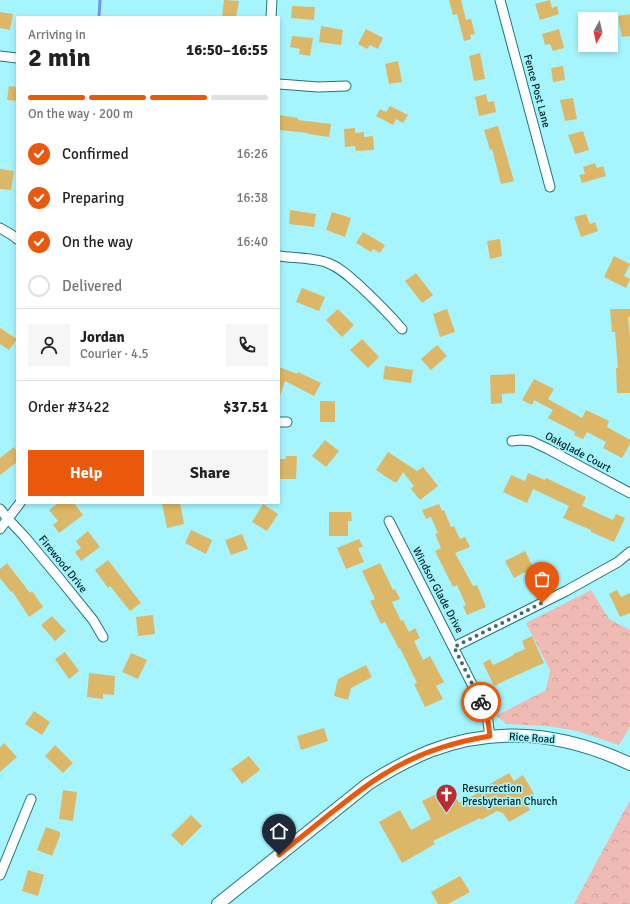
<!DOCTYPE html>
<html lang="en">
<head>
<meta charset="utf-8">
<style>
	body { margin:0; font-family:Signika,sans-serif; background:#f6f6f6; color:#222; height:100vh; display:flex; flex-direction:column; font-size:15px; white-space:nowrap }
	* { box-sizing:border-box; margin:0 }
	p { font-size:13px; color:#767676 }
	.icon { flex:none; width:22px; height:22px; fill:none; stroke:currentColor; stroke-width:2; stroke-linecap:round; stroke-linejoin:round }
	.map { position:relative; flex:1; overflow:hidden }
	.details { position:absolute; left:16px; top:16px; width:264px; height:488px; display:flex; flex-direction:column; background:#fff; border-radius:0px; box-shadow:0 2px 6px #0003 }
	.details>* { flex:none }
	.needle { width:26px; rotate:188deg }
	.controls { position:absolute; left:578px; top:12px; display:grid; gap:8px }
	.controls a { display:grid; place-items:center; width:40px; height:40px; border-radius:0px; background:#fff; box-shadow:0 2px 6px #0003; font-size:20px }
	.pin { position:absolute; display:grid; place-items:center; width:34px; height:34px; color:#fff; margin:-41px -17px; border-radius:50% 50% 50% 0; rotate:-45deg; box-shadow:0 0 4px #0007 }
	.pin .icon { rotate:45deg }
	.courier { position:absolute; display:grid; place-items:center; width:40px; height:40px; margin:-20px; border:3px solid #ea580c; border-radius:50%; background:#fff; color:#222; box-shadow:0 1px 5px #0007 }
	.overview em { font-style:normal; font-weight:700 }
	.overview div { display:flex; flex-direction:column-reverse }
	.overview { display:flex; align-items:center; justify-content:space-between; height:68px; padding:0 12px }
	h1 { font-size:26px; font-weight:700; line-height:30px }
	.bar { display:grid; grid-template-columns:repeat(4,1fr); gap:6px 4px; align-content:center; height:48px; padding:0 12px }
	.bar i { height:5px; border-radius:3px; background:#e0e0e0 }
	.bar .current { background:#ea580c }
	.bar p { grid-column:span 4 }
	.line { display:flex; align-items:center; gap:10px; padding:0 12px; border-top:1px solid #e0e0e0 }
	.line div { flex:1 }
	.round { display:grid; place-items:center; flex:none; width:42px; height:42px; border-radius:0px; background:#f6f6f6 }
	ol { padding:0 12px; list-style:none }
	li { display:flex; align-items:center; gap:12px; height:44px }
	li p { margin-inline-start:auto }
	li .icon { padding:4px; border-radius:50%; background:#ea580c; color:#fff; stroke-width:4 }
	li:last-child { color:#767676 }
	li i { width:22px; height:22px; border:2px solid #e0e0e0; border-radius:50% }
	.button { display:flex; gap:8px; margin-top:auto; padding:8px 12px }
	.button a { flex:1; height:46px; border-radius:0px; background:#ea580c; color:#fff; font-size:16px; font-weight:700; line-height:46px; text-align:center }
	.button a+a { background:#f6f6f6; color:#222 }
	.map>svg:first-child { display:block }
	.forest { fill:url(#forest-crowns) }
	.lines { fill:none; stroke-linecap:round; stroke-linejoin:round }
	.stream { stroke:#7797db; stroke-width:3 }
	.building { fill:#dcb768 }
	.street-casing { stroke:#20757d; stroke-width:11 }
	.secondary-casing { stroke:#20757d; stroke-width:14 }
	.street { stroke:#fff; stroke-width:9 }
	.secondary { stroke:#fff; stroke-width:12 }
	.done { stroke:#3b6d73; stroke-width:4; stroke-dasharray:0 7.2 }
	.route { stroke:#ea580c; stroke-width:5 }
	.labels { text-anchor:middle; dominant-baseline:central; stroke-width:3.5; stroke-linejoin:round; paint-order:stroke }
	.street-label { font-size:11px; fill:#012428; stroke:#a6f5fe }
	.poi-label { font-size:11px; fill:#012428; stroke:#a6f5fe; text-anchor:start }
</style>
</head>
<body>
<div class="map">
<svg width="630" height="904" viewBox="0 0 630 904">
	<defs>
		<pattern id="forest-crowns" width="20" height="18" patternUnits="userSpaceOnUse"><rect width="20" height="18" fill="#efb9b4"/><path d="M2 6a3 3 0 1 1 6 0M12 15a3 3 0 1 1 6 0" fill="none" stroke="#cb9f9b"/></pattern>
	</defs>
	<rect width="100%" height="100%" fill="#a6f5fe"/>
	<g class="forest">
		<polygon points="591,590 609,619 630,630 630,726 619,745 577,731 548,726 507,724 496,716 546,690 550,670 526,623"/>
		<polygon points="630,800 630,904 574,904"/>
	</g>
	<g class="lines">
		<polyline class="stream" points="99,17 100,0"/>
	</g>
	<g class="building">
		<polygon points="224,0 239,1 236,17 222,17"/>
		<polygon points="449,0 461,0 466,20 471,19 475,34 470,35 471,39 464,41 457,14 453,15"/>
		<polygon points="550,0 552,8 557,6 559,14 540,20 535,4"/>
		<polygon points="292,6 315,7 314,20 291,18"/>
		<polygon points="0,12 13,14 10,30 0,28"/>
		<polygon points="630,14 630,36 622,37 618,16"/>
		<polygon points="321,26 343,30 341,45 319,42"/>
		<polygon points="366,29 383,38 378,49 370,45 367,49 358,44"/>
		<polygon points="559,29 564,48 553,51 550,44 545,45 542,34"/>
		<polygon points="292,36 313,38 310,56 299,54 300,49 290,47"/>
		<polygon points="480,53 485,79 474,81 469,56"/>
		<polygon points="398,61 402,82 389,84 385,64"/>
		<polygon points="563,66 565,80 553,82 551,68"/>
		<polygon points="9,86 17,87 17,101 7,100"/>
		<polygon points="486,94 488,102 494,101 496,112 479,116 475,97"/>
		<polygon points="573,98 577,119 565,121 560,100"/>
		<polygon points="390,106 408,115 403,123 396,119 393,125 376,116 380,109 386,112"/>
		<polygon points="279,115 298,118 298,120 331,124 329,137 308,134 308,133 279,130"/>
		<polygon points="498,126 514,181 501,184 492,149 490,150 484,130"/>
		<polygon points="355,128 355,133 364,132 364,137 373,136 374,150 356,151 355,146 345,147 344,129"/>
		<polygon points="583,131 589,150 575,154 568,135"/>
		<polygon points="595,163 597,168 603,166 606,176 582,183 579,175 585,174 583,167"/>
		<polygon points="0,169 14,171 11,190 0,189"/>
		<polygon points="290,210 316,214 314,227 289,224"/>
		<polygon points="332,212 351,218 345,237 326,230"/>
		<polygon points="586,214 590,224 595,222 598,231 581,237 574,217"/>
		<polygon points="363,232 385,245 380,253 373,249 371,252 356,243"/>
		<polygon points="500,239 502,256 490,259 487,241"/>
		<polygon points="614,256 630,264 624,276 630,279 626,288 604,277"/>
		<polygon points="416,273 433,295 422,303 405,281"/>
		<polygon points="302,288 325,297 319,311 296,302"/>
		<polygon points="338,309 354,325 342,337 326,320"/>
		<polygon points="447,309 455,332 440,337 433,314"/>
		<polygon points="610,309 630,309 630,317 628,317 630,338 630,393 617,393 616,368 618,368 615,332 612,332"/>
		<polygon points="0,328 17,339 9,350 0,344"/>
		<polygon points="362,339 379,357 368,368 350,350"/>
		<polygon points="437,345 447,356 431,370 421,359"/>
		<polygon points="385,366 413,370 411,383 383,379"/>
		<polygon points="279,367 297,374 298,372 321,383 314,396 285,381 280,396 279,395"/>
		<polygon points="515,374 515,393 502,394 502,403 491,404 490,375"/>
		<polygon points="534,379 554,389 548,399 582,418 586,410 609,421 607,427 630,440 630,444 622,458 603,448 606,442 587,432 583,439 574,435 575,432 548,418 553,410 534,400 532,405 522,400"/>
		<rect x="320" y="401" width="15" height="21"/>
		<polygon points="325,440 339,451 326,467 312,456"/>
		<polygon points="14,447 17,452 17,462 0,475 0,458"/>
		<polygon points="388,452 417,471 423,467 438,486 420,500 411,489 414,486 403,472 397,482 394,482 376,470"/>
		<polygon points="286,456 297,456 296,479 279,479 279,459 285,459"/>
		<polygon points="528,473 545,480 546,478 586,497 582,506 613,520 616,514 625,518 614,542 591,532 591,530 563,518 569,506 533,489 527,503 503,492 511,475 525,481"/>
		<polygon points="58,503 74,503 83,515 59,533 53,525 58,521 49,510"/>
		<polygon points="162,503 180,503 184,524 167,528"/>
		<polygon points="263,504 278,514 267,531 252,522"/>
		<polygon points="439,504 442,511 444,510 451,527 454,526 460,539 465,537 470,547 455,553 473,586 477,585 486,607 467,615 463,606 466,605 457,585 453,587 435,551 441,548 435,534 438,533 431,517 426,519 422,510"/>
		<polygon points="329,512 351,512 352,521 348,521 348,536 329,536"/>
		<polygon points="191,530 212,540 206,554 185,543"/>
		<polygon points="88,531 100,547 81,561 75,552 81,548 76,541"/>
		<polygon points="242,534 248,549 231,555 225,540"/>
		<polygon points="359,539 363,547 358,548 364,562 346,569 337,548"/>
		<polygon points="525,551 537,575 529,579 525,572 514,578 505,561"/>
		<polygon points="108,560 141,603 130,611 110,586 108,588 95,570"/>
		<polygon points="7,563 30,593 32,591 43,607 29,617 12,591 11,592 0,578 0,569"/>
		<polygon points="380,563 393,590 395,589 400,599 392,602 401,621 403,620 409,632 415,628 420,638 414,641 423,660 430,656 444,682 436,686 443,699 425,707 414,684 417,683 400,648 399,649 385,622 381,624 370,601 375,599 362,571"/>
		<polygon points="617,590 621,597 630,593 630,613 620,617 609,594"/>
		<polygon points="153,615 155,634 138,636 136,617"/>
		<polygon points="52,616 66,631 55,641 41,625"/>
		<polygon points="532,636 544,663 517,675 494,686 483,663 490,659 493,665 514,655 513,654 525,649 522,641"/>
		<polygon points="65,652 79,671 69,679 55,659"/>
		<polygon points="131,653 147,660 138,679 122,672"/>
		<polygon points="366,665 372,677 351,688 348,700 334,696 338,679"/>
		<polygon points="89,673 115,676 114,695 103,694 103,699 87,697"/>
		<polygon points="34,711 50,722 42,735 25,724"/>
		<polygon points="324,728 328,741 301,750 297,736"/>
		<polygon points="4,743 17,757 0,772 0,747"/>
		<polygon points="55,745 73,763 63,773 45,756"/>
		<polygon points="249,756 260,770 242,784 231,769"/>
		<polygon points="509,773 514,781 523,775 534,794 524,800 530,810 509,822 503,813 497,811 481,820 480,818 433,841 435,844 402,863 379,822 400,810 411,830 431,819 422,801 451,787 459,803 489,787 488,785"/>
		<polygon points="63,790 77,792 73,821 59,819"/>
		<polygon points="191,815 202,826 182,846 171,835"/>
		<polygon points="46,827 60,832 60,836 52,856 37,850"/>
		<polygon points="28,870 44,875 38,896 22,891"/>
		<polygon points="460,876 470,892 448,904 438,904 431,892"/>
	</g>
	<g class="lines">
		<defs>
			<g id="street">
				<polyline points="500,0 550,187"/>
				<polyline points="271,17 272,0"/>
				<polyline points="0,56 17,58"/>
				<polyline points="279,84 318,87 346,86"/>
				<polyline points="0,228 12,235 17,239"/>
				<path d="M279 256C292 258 317 258 328 263 341 268 351 278 361 287 375 300 389 314 402 329"/>
				<polyline points="279,422 287,422"/>
				<polyline points="512,441 521,440 531,441 548,449 630,493"/>
				<polyline points="0,509 8,519 24,536 59,578 93,620 103,637"/>
				<polyline points="389,521 482,704 487,714 490,737"/>
				<polyline points="0,529 20,503"/>
				<polyline points="454,647 566,591 618,562 630,552"/>
				<polyline points="0,875 31,799"/>
			</g>
			<path id="secondary" d="M218 904 368 784C388 771 408 760 430 751 498 725 565 733 630 764"/>
		</defs>
		<use href="#street" class="street-casing"/>
		<use href="#secondary" class="secondary-casing"/>
		<use href="#street" class="street"/>
		<use href="#secondary" class="secondary"/>
	</g>
	<g class="lines">
		<polyline class="done" points="481,702 454,647 542,603"/>
		<path class="route" d="M279 855C296 841 314 827 331 813 349 799 367 784 386 773 418 753 453 742 490 736L487 714 481 702"/>
	</g>
	<defs>
		<symbol id="church-pin" viewBox="-11 -11 22 30"><path d="M0 17L-7.5 6A9.5 9.5 0 1 1 7.5 6Z" fill="#bb2b30" stroke="#a6f5fe"/><path d="M-1.2-6h2.4v3.5h3.3v2.4h-3.3V6h-2.4V-.1h-3.3v-2.4h3.3Z" fill="#fff"/></symbol>
	</defs>
	<g fill-rule="evenodd">
		<use href="#church-pin" x="434" y="782" width="25" height="34"/>
	</g>
	<g class="labels">
		<g class="street-label">
			<text transform="translate(537 91) rotate(75)">Fence Post Lane</text>
			<text transform="translate(578 452) rotate(28)">Oakglade Court</text>
			<text transform="translate(63 564) rotate(51)">Firewood Drive</text>
			<text transform="translate(438 590) rotate(62)">Windsor Glade Drive</text>
			<text transform="translate(532 738) rotate(4)">Rice Road</text>
		</g>
		<g class="poi-label">
			<text x="462" y="788">Resurrection<tspan x="462" dy="13">Presbyterian Church</tspan></text>
		</g>
	</g>
</svg>
<div class="controls">
<a><svg class="needle" viewBox="-14 -14 28 28"><path d="M0-13l5 13h-10z" fill="#e53935"/><path d="M0 13l5-13h-10z" fill="#767676"/></svg></a>
</div>
<div class="pin" style="left:542px;top:603px;background:#ea580c"><svg class="icon" aria-label="bag" viewBox="0 0 24 24"><path d="M5 8h14l-1 12H6zM9 8a3 3 0 0 1 6 0"/></svg></div>
<div class="pin" style="left:279px;top:855px;background:#1f2937"><svg class="icon" aria-label="home" viewBox="0 0 24 24"><path d="M3 11l9-7 9 7M6 9v11h12V9"/></svg></div>
<div class="courier" style="left:481px;top:702px"><svg class="icon" aria-label="bike" viewBox="0 0 24 24"><circle cx="6" cy="16" r="4"/><circle cx="18" cy="16" r="4"/><path d="M6 16l4-8h5l3 8M10 8l3 8H6M13 5h3"/></svg></div>
<section class="details">
<div class="overview"><div><h1>2 min</h1><p>Arriving in</p></div><em>16:50–16:55</em></div>
<div class="bar"><i class="current"></i><i class="current"></i><i class="current"></i><i></i><p>On the way · 200 m</p></div>
<ol>
<li><svg class="icon" aria-label="check" viewBox="0 0 24 24"><path d="M5 12l5 5 9-10"/></svg>Confirmed<p>16:26</p></li>
<li><svg class="icon" aria-label="check" viewBox="0 0 24 24"><path d="M5 12l5 5 9-10"/></svg>Preparing<p>16:38</p></li>
<li><svg class="icon" aria-label="check" viewBox="0 0 24 24"><path d="M5 12l5 5 9-10"/></svg>On the way<p>16:40</p></li>
<li><i></i>Delivered</li>
</ol>
<div class="line" style="height:72px"><a class="round"><svg class="icon" aria-label="person" viewBox="0 0 24 24"><circle cx="12" cy="8" r="4"/><path d="M4 21q1-7 8-7t8 7"/></svg></a><div><b>Jordan</b><p>Courier · 4.5</p></div><a class="round"><svg class="icon" aria-label="phone" viewBox="0 0 24 24"><path d="M5 4h4l2 5-3 2q2 4 5 5l2-3 5 2v4C11 20 4 13 5 4z"/></svg></a></div>
<div class="line" style="height:52px"><div>Order #3422</div><b>$37.51</b></div>
<div class="button"><a>Help</a><a>Share</a></div>
</section>
</div>
</body>
</html>
